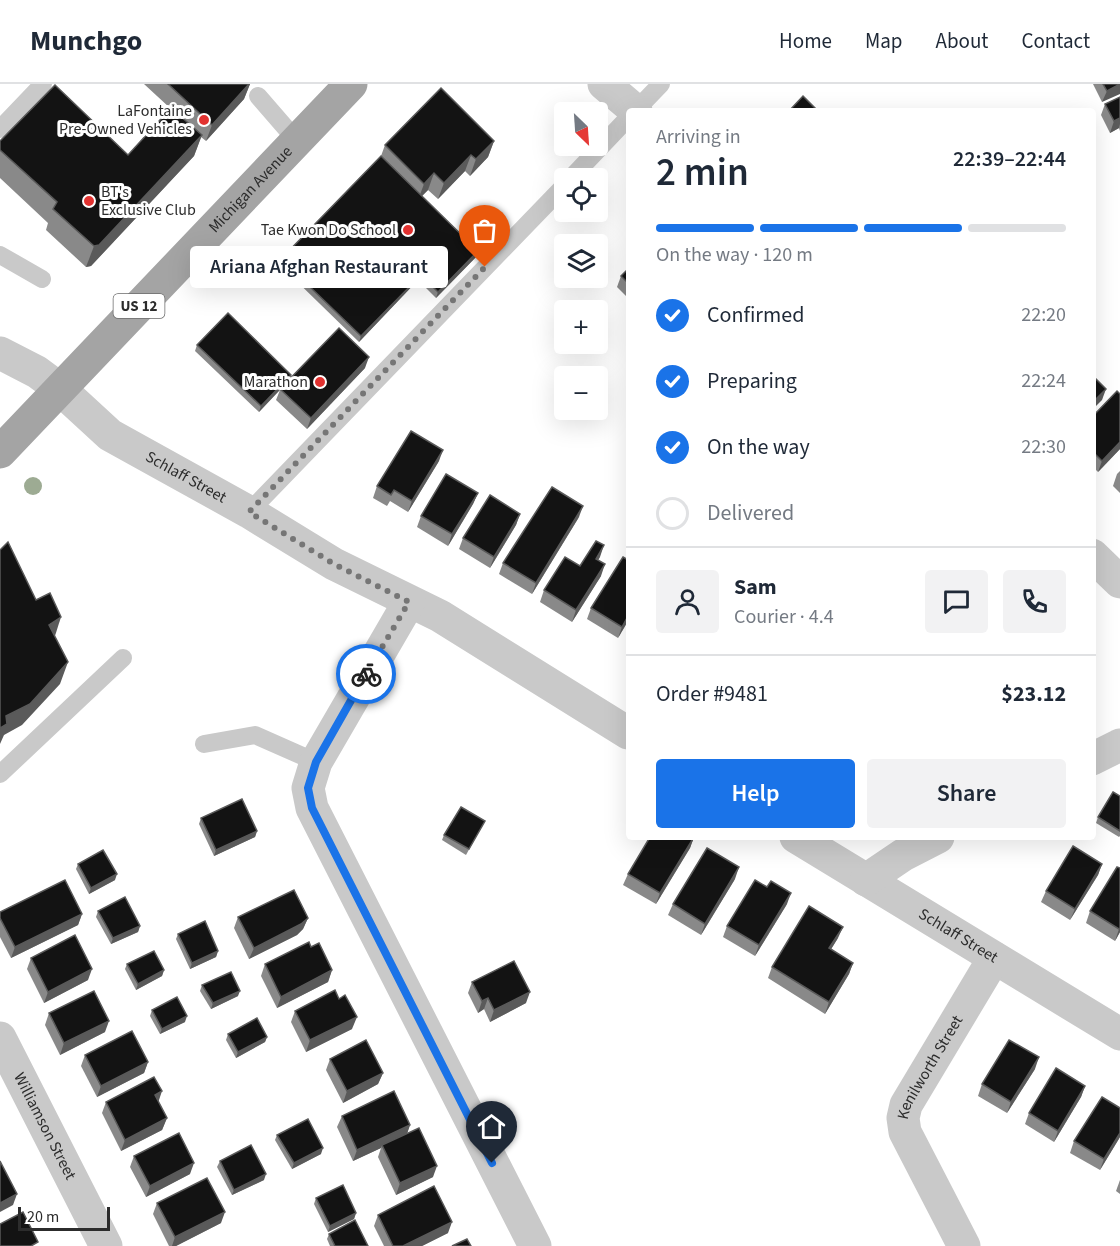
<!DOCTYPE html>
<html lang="en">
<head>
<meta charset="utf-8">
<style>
	body { margin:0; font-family:"Source Sans 3",sans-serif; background:#f2f2f3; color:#1f2937; height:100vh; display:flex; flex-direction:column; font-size:22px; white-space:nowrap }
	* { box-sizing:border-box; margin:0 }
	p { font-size:20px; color:#747a83 }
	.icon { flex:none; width:33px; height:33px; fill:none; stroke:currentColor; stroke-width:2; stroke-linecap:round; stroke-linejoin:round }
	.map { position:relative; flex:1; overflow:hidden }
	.details { position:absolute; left:626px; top:24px; width:470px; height:732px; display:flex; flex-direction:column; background:#fff; border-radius:6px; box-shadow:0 6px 24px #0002 }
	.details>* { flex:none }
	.needle { width:39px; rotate:155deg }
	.tools { position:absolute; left:554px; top:18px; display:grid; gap:12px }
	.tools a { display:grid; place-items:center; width:54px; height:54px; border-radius:6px; background:#fff; box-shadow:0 6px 24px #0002; font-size:30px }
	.scale { position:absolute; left:18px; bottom:15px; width:92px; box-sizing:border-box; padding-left:6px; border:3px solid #2c2c2c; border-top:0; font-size:16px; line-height:21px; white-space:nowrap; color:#2c2c2c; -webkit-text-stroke:4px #fff; paint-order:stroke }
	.pin { position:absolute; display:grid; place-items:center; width:51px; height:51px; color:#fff; margin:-62px -26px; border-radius:50% 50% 50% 0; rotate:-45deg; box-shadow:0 0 6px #0007 }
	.pin .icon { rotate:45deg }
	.courier { position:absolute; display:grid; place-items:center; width:60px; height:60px; margin:-30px; border:4px solid #1a73e8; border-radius:50%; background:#fff; color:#222; box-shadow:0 2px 8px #0007 }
	.bubble { position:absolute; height:42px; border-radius:6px; background:#fff; box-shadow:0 6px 24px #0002; font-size:20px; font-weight:600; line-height:42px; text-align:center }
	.head em { font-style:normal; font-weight:600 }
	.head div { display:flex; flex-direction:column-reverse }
	.head { display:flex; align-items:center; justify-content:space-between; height:102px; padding:0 30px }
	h1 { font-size:39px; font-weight:600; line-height:45px }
	.bar { display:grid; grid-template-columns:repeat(4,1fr); gap:9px 6px; align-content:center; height:72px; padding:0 30px }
	.bar i { height:8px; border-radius:4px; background:#e0e1e3 }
	.bar .selected { background:#1a73e8 }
	.bar p { grid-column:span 4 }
	.line { display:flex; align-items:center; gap:15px; padding:0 30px; border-top:2px solid #e0e1e3 }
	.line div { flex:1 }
	.round { display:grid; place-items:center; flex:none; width:63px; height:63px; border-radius:6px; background:#f2f2f3 }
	ol { padding:0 30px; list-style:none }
	li { display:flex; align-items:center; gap:18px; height:66px }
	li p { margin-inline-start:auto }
	li .icon { padding:6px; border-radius:50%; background:#1a73e8; color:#fff; stroke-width:4 }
	li:last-child { color:#747a83 }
	li i { width:33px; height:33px; border:3px solid #e0e1e3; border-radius:50% }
	.action { display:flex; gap:12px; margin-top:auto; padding:12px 30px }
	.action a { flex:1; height:69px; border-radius:6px; background:#1a73e8; color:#fff; font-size:24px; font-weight:600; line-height:69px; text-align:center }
	.action a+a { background:#f2f2f3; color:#1f2937 }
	header { display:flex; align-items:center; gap:36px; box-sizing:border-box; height:84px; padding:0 30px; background:#fff; border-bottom:2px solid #e0e1e3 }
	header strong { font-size:28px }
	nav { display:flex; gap:33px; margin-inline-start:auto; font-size:21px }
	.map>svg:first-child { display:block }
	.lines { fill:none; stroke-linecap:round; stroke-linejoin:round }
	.lane { stroke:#c9c9c9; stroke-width:18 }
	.street { stroke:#c9c9c9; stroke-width:33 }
	.primary { stroke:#a4a4a4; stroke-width:33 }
	.tree { fill:#9dab93 }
	.wall { fill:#898989 }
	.shaded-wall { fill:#5a5a5a }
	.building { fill:#131313; stroke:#5a5a5a; stroke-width:1.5 }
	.done { stroke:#767676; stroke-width:6; stroke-dasharray:0 10.8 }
	.route { stroke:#1a73e8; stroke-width:8 }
	.poi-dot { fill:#e23230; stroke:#fff; stroke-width:2 }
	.labels { text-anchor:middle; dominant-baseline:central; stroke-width:6; stroke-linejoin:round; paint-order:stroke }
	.shield { fill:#fff; stroke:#6b6b6b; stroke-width:1.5 }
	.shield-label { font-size:15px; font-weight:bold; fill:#2c2c2c }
	.poi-label { font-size:16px; fill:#2c2c2c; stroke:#fff; text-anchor:end }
	.street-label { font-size:16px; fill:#2c2c2c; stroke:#fff }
</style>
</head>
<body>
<header>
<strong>Munchgo</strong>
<nav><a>Home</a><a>Map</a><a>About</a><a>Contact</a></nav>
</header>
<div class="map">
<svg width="1120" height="1162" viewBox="0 0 1120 1162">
	<rect width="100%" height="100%" fill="#fff"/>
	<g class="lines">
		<g class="lane">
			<polyline points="258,12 297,57"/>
			<polyline points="635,27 661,0"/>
			<polyline points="0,45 43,0"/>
			<polyline points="571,94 628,34"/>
			<polyline points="0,171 42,195"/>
			<polyline points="249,428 564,102"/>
			<polyline points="204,660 255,651 316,678"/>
			<polyline points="0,690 123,574"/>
		</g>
		<g class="street">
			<polyline points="604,0 636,27"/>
			<path id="s1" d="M0 269 37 288 60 305 110 351 249 428 334 480 440 532 628 649"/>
			<polyline points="1092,471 1120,498"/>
			<polyline points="409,518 316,678 308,704 312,724 535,1162"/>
			<polyline points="1092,675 1120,661"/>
			<path id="s2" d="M796 753 1120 950"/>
			<polyline points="866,796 903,771 938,753"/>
			<path id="s3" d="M0 954 106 1162"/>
			<path id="s4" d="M964 1162 905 1048 903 1034 906 1021 994 874"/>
		</g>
		<path class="primary" id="s5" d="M0 368 351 0"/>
	</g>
	<circle class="tree" cx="33" cy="402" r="9"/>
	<g class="wall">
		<polygon points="144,0 250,0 244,15 206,57 201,53 194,72 91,182 86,183 46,146 48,139 0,94 0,57 128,71 170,24"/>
		<polygon points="1093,0 1120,0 1102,18"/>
		<polygon points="1120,13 1120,47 1119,44 1110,49 1101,31 1105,20"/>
		<polygon points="494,57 488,73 470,92 465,87 438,115 428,106 422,112 476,173 436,214 418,196 359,258 279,180 281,175 381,72 385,61"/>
		<polygon points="628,185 628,214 617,203 621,192"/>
		<polygon points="197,261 291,291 290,296 365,284 307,345 276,316 280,306 259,328 195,267"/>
		<polygon points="1120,310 1120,365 1098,388 1092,382 1092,333"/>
		<polygon points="439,377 408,428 390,417 387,422 373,414 377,402"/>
		<polygon points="1120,387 1120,409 1113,402 1117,390"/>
		<polygon points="478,409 473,420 448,462 417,443 421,432"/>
		<polygon points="520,430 516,441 490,484 459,465 463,454"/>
		<polygon points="579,433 532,510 499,490 503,479"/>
		<polygon points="600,473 598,476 601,492 572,538 540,518 544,506 580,482"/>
		<polygon points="628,476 628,537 618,554 587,535 591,524"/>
		<polygon points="1120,712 1120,752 1119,753 1096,739 1098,733"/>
		<polygon points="201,734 257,747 255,753 214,772 199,740"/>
		<polygon points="482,742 466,771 442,756 444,751"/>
		<polygon points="694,753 690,764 656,820 623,801 628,790"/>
		<polygon points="78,780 115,796 89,810 76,785"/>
		<polygon points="1102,780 1098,791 1070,836 1041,818 1046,807"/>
		<polygon points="1120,784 1120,848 1115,857 1086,839 1090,827"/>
		<polygon points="735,795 701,851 668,831 673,820"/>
		<polygon points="787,820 755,872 723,853 727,842"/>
		<polygon points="98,827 140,842 138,848 111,860 96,833"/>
		<polygon points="0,828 82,830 78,841 11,874 0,853"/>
		<polygon points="238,833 308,834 303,845 297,851 249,875 234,844"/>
		<polygon points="178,850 218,867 216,873 190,885 176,855"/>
		<polygon points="838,854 831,865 853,879 849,890 825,930 768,894 772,883"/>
		<polygon points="311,863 332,886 328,898 277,924 261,892 265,880"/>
		<polygon points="31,874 88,896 44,919 27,885"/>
		<polygon points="127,880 164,886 162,892 136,906 125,885"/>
		<polygon points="472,898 526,919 490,938 484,925 478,929 468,909"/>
		<polygon points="202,901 238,912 211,925 200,907"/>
		<polygon points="152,926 185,938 160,950 150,932"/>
		<polygon points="295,927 352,945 306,968 291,938"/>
		<polygon points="49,929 105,948 60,971 45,941"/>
		<polygon points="228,950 267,953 265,958 236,974 226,956"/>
		<polygon points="85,971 148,978 144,989 97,1013 81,982"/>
		<polygon points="330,975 383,989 378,1000 343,1019 326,986"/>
		<polygon points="1035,985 1007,1029 978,1012 982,1000"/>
		<polygon points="1085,1002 1081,1013 1054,1058 1025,1040 1029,1029"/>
		<polygon points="158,1017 167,1034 162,1046 121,1067 102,1029 106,1018"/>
		<polygon points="1120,1024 1120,1053 1100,1086 1070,1069 1074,1057"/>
		<polygon points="342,1032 410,1041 407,1049 433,1093 396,1111 378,1073 381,1064 353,1077 337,1043"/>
		<polygon points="277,1051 321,1070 292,1085 275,1056"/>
		<polygon points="134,1072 190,1090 146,1113 130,1083"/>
		<polygon points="220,1077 264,1096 232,1111 217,1083"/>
		<polygon points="1120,1096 1120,1110 1116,1107"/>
		<polygon points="316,1114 356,1129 354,1135 328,1148 314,1120"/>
		<polygon points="157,1119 221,1139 176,1162 169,1162 153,1130"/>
		<polygon points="378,1131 448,1149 422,1162 384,1162 374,1142"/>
		<polygon points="329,1150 368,1162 330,1162 327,1155"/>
	</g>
	<g class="shaded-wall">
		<polygon points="249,0 250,0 244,15 206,57 212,41"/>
		<polygon points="1120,0 1120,10 1102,18 1107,7"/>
		<polygon points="1120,34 1120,40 1119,44 1110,49 1114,37"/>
		<polygon points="202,51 194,72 91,182 86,183 94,162"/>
		<polygon points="494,57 488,73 470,92 476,75"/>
		<polygon points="471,71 465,87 438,115 444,99"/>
		<polygon points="434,89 428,106 418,116 424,100"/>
		<polygon points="478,167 476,173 436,214 438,208"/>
		<polygon points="421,191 418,196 359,258 361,252"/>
		<polygon points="369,273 365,284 307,345 311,334"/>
		<polygon points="291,291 289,296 259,328 261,322"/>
		<polygon points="1106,305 1102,316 1092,326 1092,319"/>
		<polygon points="1120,358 1120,365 1098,388 1102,377"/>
		<polygon points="443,366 439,377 408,428 412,417"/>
		<polygon points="478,409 473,420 448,462 452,450"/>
		<polygon points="583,422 579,433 532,510 536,499"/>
		<polygon points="520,430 516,441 490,484 494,473"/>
		<polygon points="604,461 600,473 592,486 596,475"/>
		<polygon points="605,480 601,492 572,538 576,526"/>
		<polygon points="628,532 628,537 618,554 622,543"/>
		<polygon points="61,533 54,555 49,541"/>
		<polygon points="68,578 60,600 22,641 4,651 0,660 0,644 6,632"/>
		<polygon points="257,747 255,753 214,772 216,766"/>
		<polygon points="694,753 690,764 656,820 660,809"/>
		<polygon points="1102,780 1098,791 1070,836 1075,825"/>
		<polygon points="739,783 735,795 701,851 705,840"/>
		<polygon points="117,790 115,796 89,810 91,804"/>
		<polygon points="791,809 787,820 755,872 759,861"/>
		<polygon points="82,830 78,841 11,874 15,863"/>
		<polygon points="308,834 303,845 297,851 249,875 254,864"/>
		<polygon points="140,842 138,848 111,860 113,854"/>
		<polygon points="843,843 838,854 825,875 829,864"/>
		<polygon points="1120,844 1120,848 1115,857 1119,845"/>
		<polygon points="218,867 216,873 190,885 192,879"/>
		<polygon points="853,879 849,890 825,930 829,918"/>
		<polygon points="92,885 88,896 44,919 48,908"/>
		<polygon points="164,886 162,892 136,906 138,900"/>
		<polygon points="332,886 328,898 277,924 281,913"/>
		<polygon points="240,907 238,912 211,925 213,919"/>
		<polygon points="530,908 526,919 490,938 494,926"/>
		<polygon points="488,914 484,925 478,929 482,917"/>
		<polygon points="187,932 185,938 160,950 162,945"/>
		<polygon points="357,933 352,945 306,968 310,956"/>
		<polygon points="109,937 105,948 60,971 64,959"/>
		<polygon points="267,953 265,958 236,974 238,968"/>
		<polygon points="1039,973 1035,985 1007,1029 1011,1018"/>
		<polygon points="148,978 144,989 97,1013 101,1002"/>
		<polygon points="383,989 378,1000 343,1019 347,1007"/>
		<polygon points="1085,1002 1081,1013 1054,1058 1058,1047"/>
		<polygon points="162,1007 158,1019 155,1011"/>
		<polygon points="167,1034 162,1046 121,1067 125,1056"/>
		<polygon points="410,1041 406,1053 382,1061 381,1064 353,1077 357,1066"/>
		<polygon points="1120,1049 1120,1053 1100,1086 1104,1075"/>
		<polygon points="323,1064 321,1070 292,1085 294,1079"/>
		<polygon points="194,1079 190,1090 146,1113 150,1102"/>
		<polygon points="437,1082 433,1093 396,1111 400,1099"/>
		<polygon points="266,1090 264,1096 232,1111 234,1106"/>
		<polygon points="17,1110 13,1121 0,1128 0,1119"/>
		<polygon points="225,1128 221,1139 176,1162 172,1162 175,1153"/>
		<polygon points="356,1129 354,1135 328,1148 330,1142"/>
		<polygon points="452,1138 448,1149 422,1162 403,1162"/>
	</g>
	<g class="building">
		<polygon points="168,0 249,0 212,41"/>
		<polygon points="1103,0 1120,0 1107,7"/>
		<polygon points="55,1 128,71 171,24 202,51 99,161 94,162 53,125 57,118 0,66 0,57"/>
		<polygon points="441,4 494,57 476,75 471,71 444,99 434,89 424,100 385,61"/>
		<polygon points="803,12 818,27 789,27"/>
		<polygon points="1120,13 1120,34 1114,37 1105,20"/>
		<polygon points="381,72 478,167 438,208 421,191 361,252 281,175"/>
		<polygon points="628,185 628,199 621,192"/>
		<polygon points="228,229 291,291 261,322 197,261"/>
		<polygon points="339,244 369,273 311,334 280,305"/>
		<polygon points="1092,291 1106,305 1092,319"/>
		<polygon points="1117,307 1120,310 1120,358 1102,377 1092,367 1092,333"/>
		<polygon points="411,347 443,366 412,417 394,406 391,411 377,402"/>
		<polygon points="446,390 478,409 452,450 421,432"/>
		<polygon points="552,403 583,422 536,499 503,479"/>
		<polygon points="490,411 520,430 494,473 463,454"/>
		<polygon points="596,457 604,461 596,475 605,480 576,526 544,506 565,473 580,482"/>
		<polygon points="8,458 36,516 50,509 61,533 49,541 68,578 30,620 6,632 7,640 0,644 0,466"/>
		<polygon points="623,473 628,476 628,532 622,543 591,524"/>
		<polygon points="1113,708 1120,712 1120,747 1098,733"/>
		<polygon points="242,715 257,747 216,766 201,734"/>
		<polygon points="461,723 485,737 469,765 444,751"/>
		<polygon points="650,753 694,753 660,809 628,790"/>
		<polygon points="1073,762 1102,780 1075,825 1046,807"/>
		<polygon points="707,764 739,783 705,840 673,820"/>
		<polygon points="103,766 117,790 91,804 78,780"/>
		<polygon points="1117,783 1120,784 1120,844 1119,845 1090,827"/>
		<polygon points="65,796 82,830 15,863 0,834 0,828"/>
		<polygon points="755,796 767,803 771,797 791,809 759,861 727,842"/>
		<polygon points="294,806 308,834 301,840 254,864 238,833"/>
		<polygon points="125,813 140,842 113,854 98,827"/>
		<polygon points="809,822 843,843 829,864 853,879 829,918 772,883"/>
		<polygon points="205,837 218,867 192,879 178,850"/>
		<polygon points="75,851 92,885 48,908 31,874"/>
		<polygon points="309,858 311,863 319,859 332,886 281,913 265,880"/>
		<polygon points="154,867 164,886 138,900 127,880"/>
		<polygon points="514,877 530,908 494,926 488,914 482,917 472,898"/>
		<polygon points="231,888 240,907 213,919 202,901"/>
		<polygon points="335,906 339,915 345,911 357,933 310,956 295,927"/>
		<polygon points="94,907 109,937 64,959 49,929"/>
		<polygon points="177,913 187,932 162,945 152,926"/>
		<polygon points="257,934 267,953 238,968 228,950"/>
		<polygon points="132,947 148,978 101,1002 85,971"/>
		<polygon points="366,956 383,989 347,1007 330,975"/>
		<polygon points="1009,956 1039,973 1011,1018 982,1000"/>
		<polygon points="1056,984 1085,1002 1058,1047 1029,1029"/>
		<polygon points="154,993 162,1007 155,1011 167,1034 125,1056 106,1018"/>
		<polygon points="394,1007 410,1041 357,1066 342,1032"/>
		<polygon points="1102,1013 1120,1024 1120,1049 1104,1075 1074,1057"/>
		<polygon points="308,1035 323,1064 294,1079 277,1051"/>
		<polygon points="419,1044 437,1082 400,1099 382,1061"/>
		<polygon points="179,1049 194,1079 150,1102 134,1072"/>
		<polygon points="251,1061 266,1090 234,1106 220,1077"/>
		<polygon points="0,1077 17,1110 0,1119"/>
		<polygon points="207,1094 225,1128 175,1153 157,1119"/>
		<polygon points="343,1101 356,1129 330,1142 316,1114"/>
		<polygon points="434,1102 452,1138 403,1162 393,1162 378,1131"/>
		<polygon points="23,1128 38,1158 31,1162 0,1162 0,1140"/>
		<polygon points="355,1136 368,1162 335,1162 329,1150"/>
		<polygon points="467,1155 471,1162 452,1162"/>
	</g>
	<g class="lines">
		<polyline class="done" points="366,590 409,518 334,480 249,428 485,183"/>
		<polyline class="route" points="366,590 316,678 308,704 312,724 492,1079"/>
	</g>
	<g class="poi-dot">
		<circle cx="204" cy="36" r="6"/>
		<circle cx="89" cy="117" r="6"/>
		<circle cx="408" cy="146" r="6"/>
		<circle cx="320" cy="298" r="6"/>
	</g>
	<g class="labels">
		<rect class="shield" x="113.5" y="210" width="51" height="24" rx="4.5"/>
		<g class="shield-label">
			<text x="139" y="222">US 12</text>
		</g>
		<g class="poi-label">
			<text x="192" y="27">LaFontaine<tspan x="192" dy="18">Pre-Owned Vehicles</tspan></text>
			<text x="101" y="108" text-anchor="start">BT's<tspan x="101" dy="18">Exclusive Club</tspan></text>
			<text x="396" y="146">Tae Kwon Do School</text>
			<text x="308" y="298">Marathon</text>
		</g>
		<g class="street-label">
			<text stroke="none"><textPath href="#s5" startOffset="363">Michigan Avenue</textPath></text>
			<text stroke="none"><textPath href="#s1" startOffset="225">Schlaff Street</textPath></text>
			<text stroke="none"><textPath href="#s2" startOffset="190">Schlaff Street</textPath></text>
			<text stroke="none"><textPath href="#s4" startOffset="200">Kenilworth Street</textPath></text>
			<text stroke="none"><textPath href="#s3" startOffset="99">Williamson Street</textPath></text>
		</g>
	</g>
</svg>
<div class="tools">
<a><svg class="needle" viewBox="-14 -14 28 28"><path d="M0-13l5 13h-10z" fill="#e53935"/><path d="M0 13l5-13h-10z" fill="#747a83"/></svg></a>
<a><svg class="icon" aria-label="locate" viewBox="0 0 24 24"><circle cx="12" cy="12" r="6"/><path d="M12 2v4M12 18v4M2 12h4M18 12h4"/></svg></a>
<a><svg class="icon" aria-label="layers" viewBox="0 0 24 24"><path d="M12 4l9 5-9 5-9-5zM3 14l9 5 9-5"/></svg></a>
<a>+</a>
<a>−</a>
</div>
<div class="scale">20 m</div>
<div class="pin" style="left:485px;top:183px;background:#ea580c"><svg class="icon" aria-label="bag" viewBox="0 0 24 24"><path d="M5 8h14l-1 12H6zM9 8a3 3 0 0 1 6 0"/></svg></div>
<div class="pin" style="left:492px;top:1079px;background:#1f2937"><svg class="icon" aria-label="home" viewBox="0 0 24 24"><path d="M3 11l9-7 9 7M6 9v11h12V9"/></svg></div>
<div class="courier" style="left:366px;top:590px"><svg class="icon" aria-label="bike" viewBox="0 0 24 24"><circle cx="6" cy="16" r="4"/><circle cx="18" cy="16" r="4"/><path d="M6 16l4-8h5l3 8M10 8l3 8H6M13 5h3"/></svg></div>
<div class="bubble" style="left:190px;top:162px;width:258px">Ariana Afghan Restaurant</div>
<section class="details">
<div class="head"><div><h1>2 min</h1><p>Arriving in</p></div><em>22:39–22:44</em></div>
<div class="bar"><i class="selected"></i><i class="selected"></i><i class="selected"></i><i></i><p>On the way · 120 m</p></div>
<ol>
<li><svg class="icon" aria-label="check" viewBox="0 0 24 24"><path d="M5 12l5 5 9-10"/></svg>Confirmed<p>22:20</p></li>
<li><svg class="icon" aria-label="check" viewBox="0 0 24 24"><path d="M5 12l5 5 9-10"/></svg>Preparing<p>22:24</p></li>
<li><svg class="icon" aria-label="check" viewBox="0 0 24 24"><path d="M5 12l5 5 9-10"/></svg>On the way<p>22:30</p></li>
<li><i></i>Delivered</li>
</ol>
<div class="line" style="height:108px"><a class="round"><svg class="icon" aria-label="person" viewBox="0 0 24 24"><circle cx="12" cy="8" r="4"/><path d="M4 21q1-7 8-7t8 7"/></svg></a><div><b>Sam</b><p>Courier · 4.4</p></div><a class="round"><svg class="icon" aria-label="chat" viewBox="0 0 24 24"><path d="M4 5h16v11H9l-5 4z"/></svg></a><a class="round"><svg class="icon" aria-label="phone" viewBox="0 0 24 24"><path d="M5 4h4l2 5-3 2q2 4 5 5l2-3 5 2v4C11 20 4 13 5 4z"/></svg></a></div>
<div class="line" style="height:78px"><div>Order #9481</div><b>$23.12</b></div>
<div class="action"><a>Help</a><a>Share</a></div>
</section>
</div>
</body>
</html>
